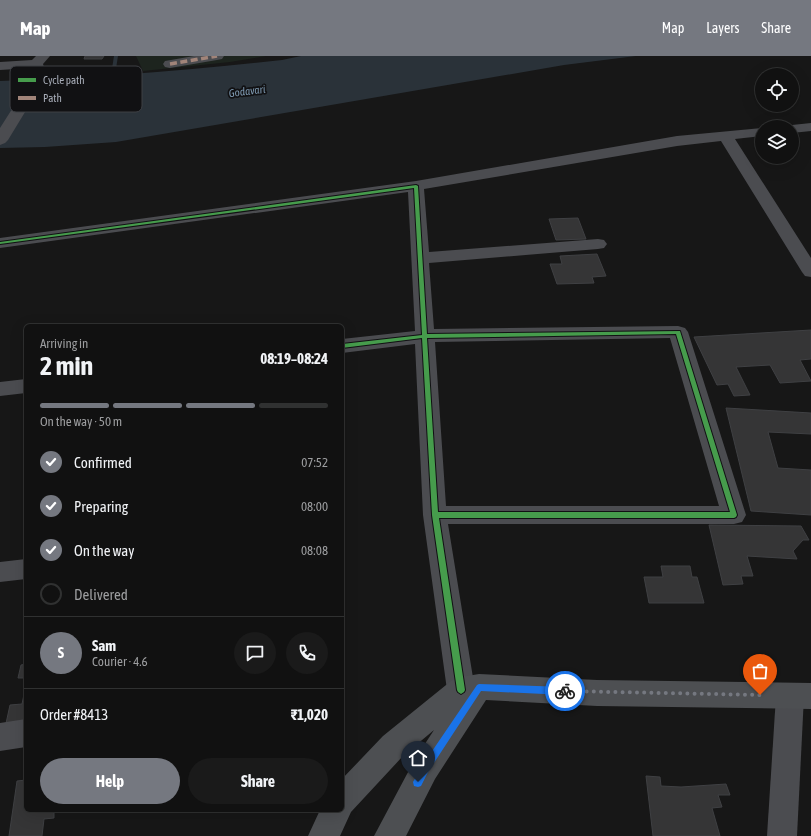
<!DOCTYPE html>
<html lang="en">
<head>
<meta charset="utf-8">
<style>
	body { margin:0; font-family:"Asap Condensed",sans-serif; background:#1a1a1a; color:#f1f3f6; height:100vh; display:flex; flex-direction:column; font-size:15px; white-space:nowrap }
	* { box-sizing:border-box; margin:0 }
	p { font-size:13px; color:#9c9d9f }
	.icon { flex:none; width:22px; height:22px; fill:none; stroke:currentColor; stroke-width:2; stroke-linecap:round; stroke-linejoin:round }
	.map { position:relative; flex:1; overflow:hidden }
	.drawer { position:absolute; left:24px; top:268px; width:320px; height:488px; display:flex; flex-direction:column; background:#111; border-radius:6px; box-shadow:0 4px 16px #0002,0 0 0 1px #303131 }
	.drawer>* { flex:none }
	.fabs { position:absolute; left:755px; top:12px; display:grid; gap:8px }
	.fabs a { display:grid; place-items:center; width:44px; height:44px; border-radius:50%; background:#111; box-shadow:0 4px 16px #0002,0 0 0 1px #303131; font-size:20px }
	.pin { position:absolute; display:grid; place-items:center; width:34px; height:34px; color:#fff; margin:-41px -17px; border-radius:50% 50% 50% 0; rotate:-45deg; box-shadow:0 0 4px #0007 }
	.pin .icon { rotate:45deg }
	.courier { position:absolute; display:grid; place-items:center; width:40px; height:40px; margin:-20px; border:3px solid #1a73e8; border-radius:50%; background:#fff; color:#222; box-shadow:0 1px 5px #0007 }
	.overview em { font-style:normal; font-weight:700 }
	.overview div { display:flex; flex-direction:column-reverse }
	.overview { display:flex; align-items:center; justify-content:space-between; height:68px; padding:0 16px }
	h1 { font-size:26px; font-weight:700; line-height:30px }
	.bar { display:grid; grid-template-columns:repeat(4,1fr); gap:6px 4px; align-content:center; height:48px; padding:0 16px }
	.bar i { height:5px; border-radius:3px; background:#303131 }
	.bar .selected { background:#757880 }
	.bar p { grid-column:span 4 }
	.line { display:flex; align-items:center; gap:10px; padding:0 16px; border-top:1px solid #303131 }
	.line div { flex:1 }
	.round { display:grid; place-items:center; flex:none; width:42px; height:42px; border-radius:21px; background:#1a1a1a }
	ol { padding:0 16px; list-style:none }
	li { display:flex; align-items:center; gap:12px; height:44px }
	li p { margin-inline-start:auto }
	li .icon { padding:4px; border-radius:50%; background:#757880; color:#fff; stroke-width:4 }
	li:last-child { color:#9c9d9f }
	li i { width:22px; height:22px; border:2px solid #303131; border-radius:50% }
	.cta { display:flex; gap:8px; margin-top:auto; padding:8px 16px }
	.cta a { flex:1; height:46px; border-radius:24px; background:#757880; color:#fff; font-size:16px; font-weight:700; line-height:46px; text-align:center }
	.cta a+a { background:#1a1a1a; color:#f1f3f6 }
	header { display:flex; align-items:center; gap:24px; box-sizing:border-box; height:56px; padding:0 20px; background:#757880; color:#fff }
	header strong { font-size:19px }
	nav { display:flex; gap:22px; margin-inline-start:auto; font-size:14px }
	.map>svg:first-child { display:block }
	.green { fill:#1d241e }
	.water { fill:#2a3239 }
	.lines { fill:none; stroke-linecap:round; stroke-linejoin:round }
	.stream { fill:#2a3239; fill-rule:evenodd }
	.building { fill:#353536; stroke:#3f4043 }
	.minor { fill:#4b4c50; fill-rule:evenodd }
	.major { fill:#4d4f52; fill-rule:evenodd }
	.quiet { stroke:#a18479; stroke-width:3.5; stroke-dasharray:7 3.5; stroke-linecap:butt }
	.cycleway-casing { stroke:#111113; stroke-width:2 }
	.cycleway { fill:#469c4c; fill-rule:evenodd }
	.route { fill:#1a73e8 }
	.done { stroke:#757880; stroke-width:4; stroke-dasharray:0 7.2 }
	.labels { text-anchor:middle; dominant-baseline:central; stroke-width:3.5; stroke-linejoin:round; paint-order:stroke }
	.far-water-label { font-size:11px; font-style:italic; fill:#7f9bb3; stroke:#111113 }
	.key { fill:#111113; stroke:#3e4045; stroke-width:1 }
	.key-label { font-size:11px; fill:#a8adb8 }
</style>
</head>
<body>
<header>
<strong>Map</strong>
<nav><a>Map</a><a>Layers</a><a>Share</a></nav>
</header>
<div class="map">
<svg width="811" height="780" viewBox="0 0 811 780">
	<rect width="100%" height="100%" fill="#171717"/>
	<polygon class="green" points="136,0 266,0 230,6 143,15"/>
	<path class="water" d="M301 0H636L564 9 116 86 45 91 0 92V25C94 22 188 14 282 4Z"/>
	<g class="lines">
		<polygon class="stream" points="114,0 118,0 115,19 113,20 111,19"/>
	</g>
	<g class="building">
		<polygon points="85,0 104,0 102,3 84,3"/>
		<polygon points="578,162 586,183 556,184 549,163"/>
		<polygon points="597,198 606,220 592,221 594,227 557,228 550,208 562,208 560,200"/>
		<polygon points="811,274 811,303 800,304 811,325 780,327 770,309 736,311 750,339 734,340 728,328 717,329 694,281"/>
		<polygon points="726,352 811,357 811,378 768,376 778,412 811,414 811,459 751,455"/>
		<polygon points="709,469 801,470 809,484 803,484 793,495 797,503 747,500 753,520 741,520 743,528 723,529"/>
		<polygon points="661,510 690,510 692,521 697,521 704,547 649,547 644,521 663,521"/>
		<polygon points="26,608 26,622 18,622 21,609"/>
		<polygon points="26,629 26,670 5,672 10,649 22,648"/>
		<polygon points="646,720 660,721 661,730 681,731 726,728 730,739 718,739 722,751 712,752 720,780 653,780"/>
		<polygon points="26,724 26,754 54,754 54,762 44,763 42,780 9,780 17,725"/>
	</g>
	<g class="lines">
		<g class="minor">
			<polygon points="36,0 50,0 43,8 47,20 8,84 5,87 0,89 0,72 33,20 31,12 0,14 0,6 32,4"/>
			<polygon points="194,0 224,0 222,3 217,4 170,12 165,11 163,8 165,5"/>
			<polygon points="811,67 811,75 792,77 792,71 786,71 792,69"/>
			<path d="M762 72V80L735 83 811 202V221L805 220 802 216 721 85 677 90 424 133 429 196 598 183 604 184 607 188 604 192 598 193 429 207 434 273 678 270 685 272 688 276 746 459 742 466 734 468H448L475 634 471 643 461 647 451 643 447 634 423 459 415 288 342 297V283L415 275 408 136 0 192V182L416 125 677 80ZM670 282 719 450H446L435 286Z"/>
			<polygon points="26,323 26,337 0,340 0,326"/>
			<polygon points="26,503 26,523 0,526 0,506"/>
			<polygon points="790,627 800,631 804,640 797,780 767,780 776,640 780,631"/>
			<polygon points="26,663 26,691 0,695 0,667"/>
		</g>
		<polygon class="major" points="479,618 597,624 811,627 811,653 597,650 486,644 435,723 406,780 374,780 415,703 434,674 403,700 351,756 340,780 308,780 320,754 342,754 342,723 383,680 451,625 461,621"/>
		<polyline class="quiet" points="170,8 217,0"/>
		<defs>
			<path id="cycleway" d="M416 129 418 130 427 278 680 275 737 459 736 461 734 462H439L465 634 464 636 461 638 458 636 457 634 432 459 422 282 342 292V288L422 279 414 132 0 188V186ZM676 278 730 456H438L427 282Z"/>
		</defs>
		<use href="#cycleway" class="cycleway-casing"/>
		<use href="#cycleway" class="cycleway"/>
	</g>
	<polygon class="route" points="479,628 565,631 570,635 565,639 481,635 428,716 421,730 418,731 414,730 413,726 422,710 477,629"/>
	<g class="lines">
		<polyline class="done" points="565,635 760,639"/>
	</g>
	<g class="labels">
		<g class="far-water-label">
			<text transform="translate(247 35) rotate(-7)">Godavari</text>
		</g>
	</g>
	<rect x="10" y="10" width="132" height="46" rx="6" class="key"/>
	<rect x="18" y="22" width="18" height="4" fill="#469c4c"/>
	<rect x="18" y="40" width="18" height="4" fill="#a18479"/>
	<g class="key-label">
		<text x="43" y="28">Cycle path</text>
		<text x="43" y="46">Path</text>
	</g>
</svg>
<div class="fabs">
<a><svg class="icon" aria-label="locate" viewBox="0 0 24 24"><circle cx="12" cy="12" r="6"/><path d="M12 2v4M12 18v4M2 12h4M18 12h4"/></svg></a>
<a><svg class="icon" aria-label="layers" viewBox="0 0 24 24"><path d="M12 4l9 5-9 5-9-5zM3 14l9 5 9-5"/></svg></a>
</div>
<div class="pin" style="left:760px;top:639px;background:#ea580c"><svg class="icon" aria-label="bag" viewBox="0 0 24 24"><path d="M5 8h14l-1 12H6zM9 8a3 3 0 0 1 6 0"/></svg></div>
<div class="pin" style="left:418px;top:726px;background:#1f2937"><svg class="icon" aria-label="home" viewBox="0 0 24 24"><path d="M3 11l9-7 9 7M6 9v11h12V9"/></svg></div>
<div class="courier" style="left:565px;top:635px"><svg class="icon" aria-label="bike" viewBox="0 0 24 24"><circle cx="6" cy="16" r="4"/><circle cx="18" cy="16" r="4"/><path d="M6 16l4-8h5l3 8M10 8l3 8H6M13 5h3"/></svg></div>
<section class="drawer">
<div class="overview"><div><h1>2 min</h1><p>Arriving in</p></div><em>08:19–08:24</em></div>
<div class="bar"><i class="selected"></i><i class="selected"></i><i class="selected"></i><i></i><p>On the way · 50 m</p></div>
<ol>
<li><svg class="icon" aria-label="check" viewBox="0 0 24 24"><path d="M5 12l5 5 9-10"/></svg>Confirmed<p>07:52</p></li>
<li><svg class="icon" aria-label="check" viewBox="0 0 24 24"><path d="M5 12l5 5 9-10"/></svg>Preparing<p>08:00</p></li>
<li><svg class="icon" aria-label="check" viewBox="0 0 24 24"><path d="M5 12l5 5 9-10"/></svg>On the way<p>08:08</p></li>
<li><i></i>Delivered</li>
</ol>
<div class="line" style="height:72px"><b class="round" style="background:#757880;color:#fff">S</b><div><b>Sam</b><p>Courier · 4.6</p></div><a class="round"><svg class="icon" aria-label="chat" viewBox="0 0 24 24"><path d="M4 5h16v11H9l-5 4z"/></svg></a><a class="round"><svg class="icon" aria-label="phone" viewBox="0 0 24 24"><path d="M5 4h4l2 5-3 2q2 4 5 5l2-3 5 2v4C11 20 4 13 5 4z"/></svg></a></div>
<div class="line" style="height:52px"><div>Order #8413</div><b>₹1,020</b></div>
<div class="cta"><a>Help</a><a>Share</a></div>
</section>
</div>
</body>
</html>
